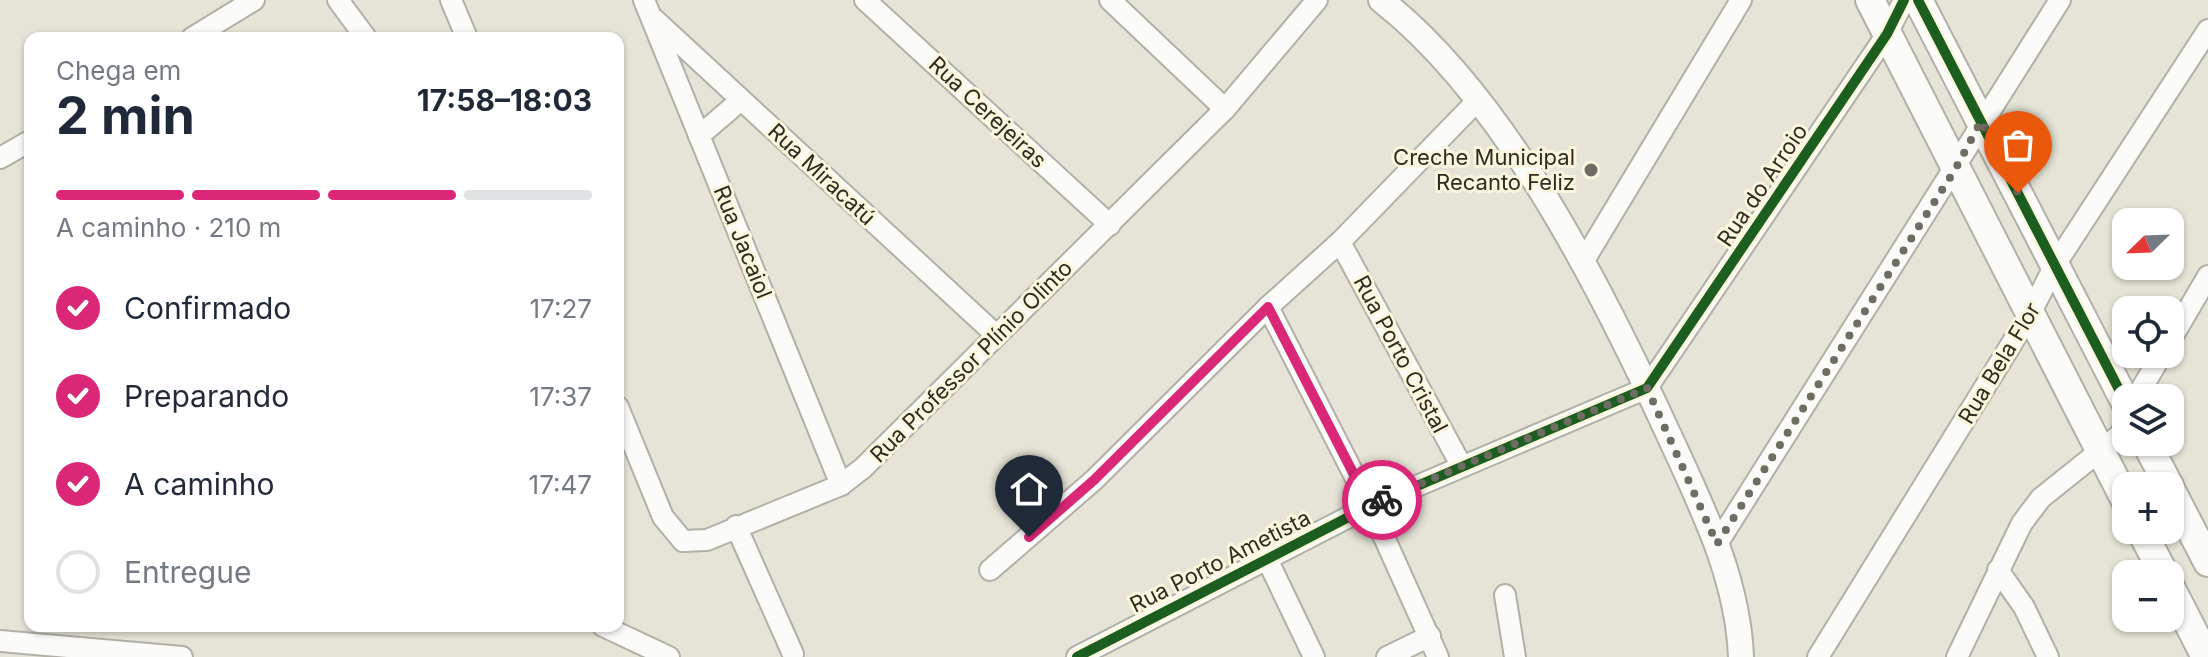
<!DOCTYPE html>
<html lang="pt">
<head>
<meta charset="utf-8">
<style>
	body { margin:0; font-family:Inter,sans-serif; background:#f2f2f3; color:#1f2937; height:100vh; display:flex; flex-direction:column; font-size:30px; white-space:nowrap }
	* { box-sizing:border-box; margin:0 }
	p { font-size:26px; color:#747a83 }
	.icon { flex:none; width:44px; height:44px; fill:none; stroke:currentColor; stroke-width:2; stroke-linecap:round; stroke-linejoin:round }
	.map { position:relative; flex:1; overflow:hidden }
	.details { position:absolute; left:24px; top:32px; width:600px; height:600px; display:flex; flex-direction:column; background:#fff; border-radius:16px; box-shadow:0 2px 6px #0004 }
	.details>* { flex:none }
	.needle { width:52px; rotate:247deg }
	.fabs { position:absolute; left:2112px; top:208px; display:grid; gap:16px }
	.fabs a { display:grid; place-items:center; width:72px; height:72px; border-radius:16px; background:#fff; box-shadow:0 2px 6px #0004; font-size:40px }
	.pin { position:absolute; display:grid; place-items:center; width:68px; height:68px; color:#fff; margin:-82px -34px; border-radius:50% 50% 50% 0; rotate:-45deg; box-shadow:0 0 8px #0007 }
	.pin .icon { rotate:45deg }
	.courier { position:absolute; display:grid; place-items:center; width:80px; height:80px; margin:-40px; border:6px solid #db2777; border-radius:50%; background:#fff; color:#222; box-shadow:0 2px 10px #0007 }
	.headline em { font-style:normal; font-weight:700 }
	.headline div { display:flex; flex-direction:column-reverse }
	.headline { display:flex; align-items:center; justify-content:space-between; height:136px; padding:0 32px }
	h1 { font-size:52px; font-weight:700; line-height:60px }
	.bar { display:grid; grid-template-columns:repeat(4,1fr); gap:12px 8px; align-content:center; height:96px; padding:0 32px }
	.bar i { height:10px; border-radius:6px; background:#e0e1e3 }
	.bar .active { background:#db2777 }
	.bar p { grid-column:span 4 }
	ol { padding:0 32px; list-style:none }
	li { display:flex; align-items:center; gap:24px; height:88px }
	li p { margin-inline-start:auto }
	li .icon { padding:8px; border-radius:50%; background:#db2777; color:#fff; stroke-width:4 }
	li:last-child { color:#747a83 }
	li i { width:44px; height:44px; border:4px solid #e0e1e3; border-radius:50% }
	.map>svg:first-child { display:block }
	.lines { fill:none; stroke-linecap:round; stroke-linejoin:round }
	.minor-casing { stroke:#b2b0a6; stroke-width:24 }
	.tertiary-casing { stroke:#b2b0a6; stroke-width:28 }
	.secondary-casing { stroke:#b2b0a6; stroke-width:32 }
	.minor { stroke:#fbfbf9; stroke-width:20 }
	.tertiary { stroke:#fbfbf9; stroke-width:24 }
	.secondary { stroke:#fbfbf9; stroke-width:28 }
	.cycleway-casing { stroke:#fbf6dc; stroke-width:15 }
	.cycleway { stroke:#1b5e20; stroke-width:10 }
	.done { stroke:#6f6d62; stroke-width:8; stroke-dasharray:0 14.4 }
	.route { stroke:#db2777; stroke-width:10 }
	.poi-dot { fill:#6f6d62; stroke:#fbf6dc; stroke-width:3 }
	.labels { text-anchor:middle; dominant-baseline:central; stroke-width:6; stroke-linejoin:round; paint-order:stroke }
	.street-label { font-size:22px; fill:#2f2d23; stroke:#fbf6dc }
	.poi-label { font-size:22px; fill:#2f2d23; stroke:#fbf6dc; text-anchor:end }
</style>
</head>
<body>
<div class="map">
<svg width="2208" height="657" viewBox="0 0 2208 657">
	<rect width="100%" height="100%" fill="#e6e4d6"/>
	<g class="lines">
		<defs>
			<g id="minor">
				<polyline points="338,0 366,38"/>
				<polyline points="451,0 467,38"/>
				<polyline points="644,0 841,485"/>
				<polyline points="865,0 1110,225"/>
				<polyline points="1110,0 1225,109"/>
				<polyline points="654,19 995,334"/>
				<polyline points="192,38 254,0"/>
				<polyline points="699,136 741,100"/>
				<polyline points="0,158 30,141"/>
				<polyline points="1340,242 1461,465"/>
				<polyline points="1583,262 1741,0"/>
				<polyline points="1268,307 1370,506 1438,657"/>
				<polyline points="2170,341 2208,276"/>
				<polyline points="2136,398 2162,354"/>
				<polyline points="618,407 663,517 683,541 707,540 841,485 863,468 1225,109 1317,0"/>
				<polyline points="736,526 793,654"/>
				<polyline points="1717,544 2060,0"/>
				<polyline points="1267,559 1314,657"/>
				<polyline points="990,570 1094,480 1268,307 1340,242 1477,101"/>
				<polyline points="1998,570 2024,607 2048,657"/>
				<polyline points="1505,595 1515,657"/>
				<polyline points="603,626 669,657"/>
				<polyline points="0,641 182,657"/>
				<polyline points="1077,657 1370,506 1647,388 1887,34 1904,0"/>
				<polyline points="1387,657 1430,636"/>
				<polyline points="1818,657 2030,314 2055,265 2208,30"/>
				<polyline points="1957,657 2022,523 2041,498 2121,434 2126,420"/>
			</g>
			<path id="tertiary" d="M1381 0C1506 98 1602 290 1668 433 1701 505 1738 577 1741 657"/>
			<g id="secondary">
				<polyline points="1870,0 2126,501"/>
				<polyline points="1918,0 2126,403"/>
				<polyline points="2146,442 2169,486"/>
				<polyline points="2170,489 2208,562"/>
				<polyline points="2141,530 2164,574"/>
				<polyline points="2170,587 2206,657"/>
			</g>
		</defs>
		<use href="#minor" class="minor-casing"/>
		<use href="#tertiary" class="tertiary-casing"/>
		<use href="#secondary" class="secondary-casing"/>
		<use href="#minor" class="minor"/>
		<use href="#tertiary" class="tertiary"/>
		<use href="#secondary" class="secondary"/>
		<defs>
			<g id="cycleway">
				<polyline points="1918,0 2126,403"/>
				<polyline points="1077,657 1370,506 1647,388 1887,34 1904,0"/>
			</g>
		</defs>
		<use href="#cycleway" class="cycleway-casing"/>
		<use href="#cycleway" class="cycleway"/>
	</g>
	<g class="lines">
		<polyline class="done" points="1382,500 1647,388 1717,544 1956,168 1981,121 2018,193"/>
		<polyline class="route" points="1029,537 1094,480 1268,307 1370,506 1382,500"/>
	</g>
	<circle class="poi-dot" cx="1591" cy="170" r="8"/>
	<g class="labels">
		<g class="street-label">
			<text transform="translate(988 112) rotate(43)">Rua Cerejeiras</text>
			<text transform="translate(822 174) rotate(43)">Rua Miracatú</text>
			<text transform="translate(1762 185) rotate(-56)">Rua do Arroio</text>
			<text transform="translate(743 242) rotate(68)">Rua Jacaiol</text>
			<text transform="translate(1401 354) rotate(62)">Rua Porto Cristal</text>
			<text transform="translate(971 361) rotate(-45)">Rua Professor Plínio Olinto</text>
			<text transform="translate(1999 363) rotate(-59)">Rua Bela Flor</text>
			<text transform="translate(1220 561) rotate(-27)">Rua Porto Ametista</text>
		</g>
		<g class="poi-label">
			<text x="1575" y="157">Creche Municipal<tspan x="1575" dy="25">Recanto Feliz</tspan></text>
		</g>
	</g>
</svg>
<div class="fabs">
<a><svg class="needle" viewBox="-14 -14 28 28"><path d="M0-13l5 13h-10z" fill="#e53935"/><path d="M0 13l5-13h-10z" fill="#747a83"/></svg></a>
<a><svg class="icon" aria-label="locate" viewBox="0 0 24 24"><circle cx="12" cy="12" r="6"/><path d="M12 2v4M12 18v4M2 12h4M18 12h4"/></svg></a>
<a><svg class="icon" aria-label="layers" viewBox="0 0 24 24"><path d="M12 4l9 5-9 5-9-5zM3 14l9 5 9-5"/></svg></a>
<a>+</a>
<a>−</a>
</div>
<div class="pin" style="left:2018px;top:193px;background:#ea580c"><svg class="icon" aria-label="bag" viewBox="0 0 24 24"><path d="M5 8h14l-1 12H6zM9 8a3 3 0 0 1 6 0"/></svg></div>
<div class="pin" style="left:1029px;top:537px;background:#1f2937"><svg class="icon" aria-label="home" viewBox="0 0 24 24"><path d="M3 11l9-7 9 7M6 9v11h12V9"/></svg></div>
<div class="courier" style="left:1382px;top:500px"><svg class="icon" aria-label="bike" viewBox="0 0 24 24"><circle cx="6" cy="16" r="4"/><circle cx="18" cy="16" r="4"/><path d="M6 16l4-8h5l3 8M10 8l3 8H6M13 5h3"/></svg></div>
<section class="details">
<div class="headline"><div><h1>2 min</h1><p>Chega em</p></div><em>17:58–18:03</em></div>
<div class="bar"><i class="active"></i><i class="active"></i><i class="active"></i><i></i><p>A caminho · 210 m</p></div>
<ol>
<li><svg class="icon" aria-label="check" viewBox="0 0 24 24"><path d="M5 12l5 5 9-10"/></svg>Confirmado<p>17:27</p></li>
<li><svg class="icon" aria-label="check" viewBox="0 0 24 24"><path d="M5 12l5 5 9-10"/></svg>Preparando<p>17:37</p></li>
<li><svg class="icon" aria-label="check" viewBox="0 0 24 24"><path d="M5 12l5 5 9-10"/></svg>A caminho<p>17:47</p></li>
<li><i></i>Entregue</li>
</ol>
</section>
</div>
</body>
</html>
